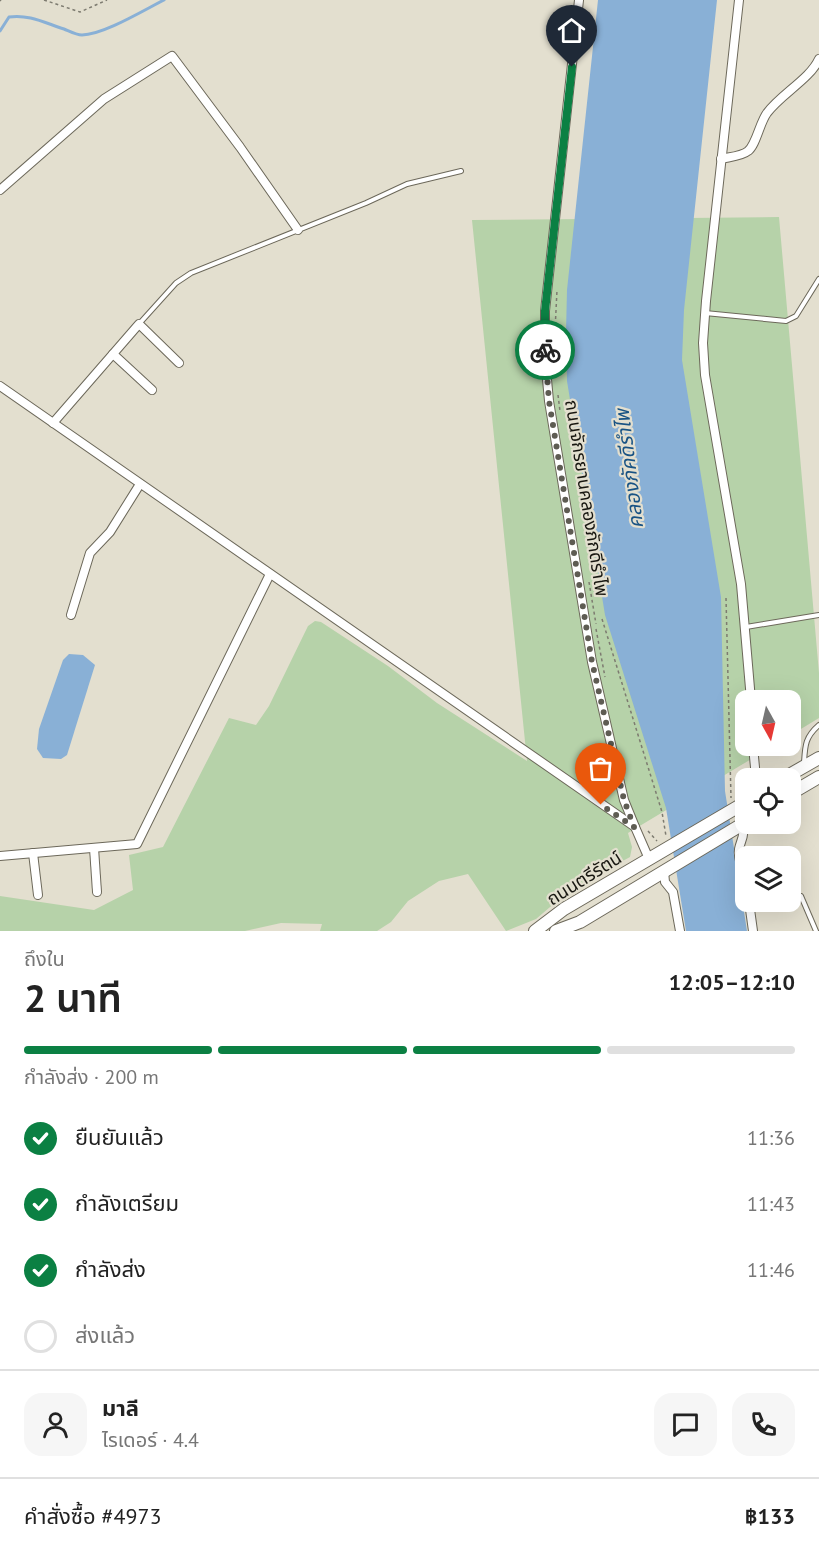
<!DOCTYPE html>
<html lang="th">
<head>
<meta charset="utf-8">
<style>
	body { margin:0; font-family:"PT Sans","Noto Sans Thai",sans-serif; background:#f6f6f6; color:#222; height:100vh; display:flex; flex-direction:column; font-size:22px; white-space:nowrap }
	* { box-sizing:border-box; margin:0 }
	p { font-size:20px; color:#767676 }
	.icon { flex:none; width:33px; height:33px; fill:none; stroke:currentColor; stroke-width:2; stroke-linecap:round; stroke-linejoin:round }
	.map { position:relative; height:931px; overflow:hidden }
	.details { display:flex; flex-direction:column; background:#fff; flex:1 }
	.details>* { flex:none }
	.needle { width:39px; rotate:172deg }
	.tools { position:absolute; left:735px; top:690px; display:grid; gap:12px }
	.tools a { display:grid; place-items:center; width:66px; height:66px; border-radius:12px; background:#fff; box-shadow:0 6px 24px #0002; font-size:30px }
	.pin { position:absolute; display:grid; place-items:center; width:51px; height:51px; color:#fff; margin:-62px -26px; border-radius:50% 50% 50% 0; rotate:-45deg; box-shadow:0 0 6px #0007 }
	.pin .icon { rotate:45deg }
	.courier { position:absolute; display:grid; place-items:center; width:60px; height:60px; margin:-30px; border:4px solid #0b8043; border-radius:50%; background:#fff; color:#222; box-shadow:0 2px 8px #0007 }
	.headline em { font-style:normal; font-weight:600 }
	.headline div { display:flex; flex-direction:column-reverse }
	.headline { display:flex; align-items:center; justify-content:space-between; height:102px; padding:0 24px }
	h1 { font-size:39px; font-weight:600; line-height:45px }
	.bar { display:grid; grid-template-columns:repeat(4,1fr); gap:9px 6px; align-content:center; height:72px; padding:0 24px }
	.bar i { height:8px; border-radius:4px; background:#e0e0e0 }
	.bar .on { background:#0b8043 }
	.bar p { grid-column:span 4 }
	.line { display:flex; align-items:center; gap:15px; padding:0 24px; border-top:2px solid #e0e0e0 }
	.line div { flex:1 }
	.round { display:grid; place-items:center; flex:none; width:63px; height:63px; border-radius:18px; background:#f6f6f6 }
	ol { padding:0 24px; list-style:none }
	li { display:flex; align-items:center; gap:18px; height:66px }
	li p { margin-inline-start:auto }
	li .icon { padding:6px; border-radius:50%; background:#0b8043; color:#fff; stroke-width:4 }
	li:last-child { color:#767676 }
	li i { width:33px; height:33px; border:3px solid #e0e0e0; border-radius:50% }
	.map>svg:first-child { display:block }
	.green { fill:#b6d2a9 }
	.water { fill:#89b0d6 }
	.lines { fill:none; stroke-linecap:round; stroke-linejoin:round }
	.stream { stroke:#89b0d6; stroke-width:3 }
	.lane-casing { stroke:#6c685a; stroke-width:6 }
	.street-casing { stroke:#6c685a; stroke-width:10 }
	.secondary-casing { stroke:#6c685a; stroke-width:14 }
	.path { stroke:#7d7b70; stroke-width:1.5; stroke-dasharray:3 3; stroke-linecap:butt }
	.lane { stroke:#fff; stroke-width:4 }
	.street { stroke:#fff; stroke-width:8 }
	.secondary { stroke:#fff; stroke-width:12 }
	.done { stroke:#5e5c53; stroke-width:6; stroke-dasharray:0 10.8 }
	.route { stroke:#0b8043; stroke-width:8 }
	.labels { text-anchor:middle; dominant-baseline:central; stroke-width:4.5; stroke-linejoin:round; paint-order:stroke }
	.street-label { font-size:18px; fill:#171610; stroke:#e3dfcf }
	.water-label { font-size:20px; font-style:italic; fill:#195384; stroke:#e3dfcf }
</style>
</head>
<body>
<div class="map">
<svg width="819" height="931" viewBox="0 0 819 931">
	<rect width="100%" height="100%" fill="#e3dfcf"/>
	<polygon class="green" points="779,217 819,673 819,718 791,735 790,700 746,700 746,746 773,746 628,833 632,847 630,857 570,890 536,919 506,931 468,874 439,881 408,901 391,922 377,931 320,931 322,924 281,923 245,931 0,931 0,896 94,910 133,890 129,855 163,847 229,718 256,725 269,706 308,626 315,621 321,622 388,666 437,703 527,761 472,220"/>
	<g class="water">
		<polygon points="598,0 717,0 684,310 682,360 721,597 725,791 747,931 686,931 666,808 605,615 567,381 566,332 567,290"/>
		<polygon points="69,654 83,655 95,665 67,755 61,759 43,758 37,749 39,729 63,660"/>
	</g>
	<g class="lines">
		<path class="stream" d="M0 31 9 17C29 14 45 23 64 29 69 31 76 35 82 35 103 35 144 10 164 0"/>
		<defs>
			<g id="lane">
				<polyline points="705,313 786,321 796,316 819,279"/>
				<polyline points="139,324 176,283 191,273 366,203 407,184 461,171"/>
				<polyline points="746,627 819,615"/>
				<path d="M804 763C805 746 805 737 819 725"/>
				<polyline points="801,896 816,931"/>
			</g>
			<g id="street">
				<polyline points="579,0 545,311 545,358 549,401 592,662 624,800 635,827"/>
				<polyline points="739,0 706,301 703,343 705,375 741,584 751,700"/>
				<path d="M721 159C729 157 742 156 748 151 756 145 760 122 767 113 781 94 810 79 819 59"/>
				<polyline points="0,190 104,99 172,56 240,147 298,230"/>
				<polyline points="113,354 152,390"/>
				<polyline points="0,386 635,827 649,859"/>
				<polyline points="53,423 139,324 179,363"/>
				<polyline points="71,615 90,553 110,532 140,484"/>
				<polyline points="753,746 756,778"/>
				<path d="M741 824C746 835 741 839 739 849 737 858 744 874 746 884"/>
				<polyline points="94,848 97,892"/>
				<polyline points="33,853 38,895"/>
				<polyline points="0,856 137,844 270,574"/>
				<polyline points="664,871 665,882 673,892 680,931"/>
				<polyline points="749,902 753,931"/>
			</g>
			<g id="secondary">
				<polyline points="784,778 819,758"/>
				<polyline points="790,794 819,777"/>
				<polyline points="535,931 564,909 746,802"/>
				<polyline points="556,931 580,922 746,822"/>
			</g>
		</defs>
		<use href="#lane" class="lane-casing"/>
		<use href="#street" class="street-casing"/>
		<use href="#secondary" class="secondary-casing"/>
		<g class="path">
			<polyline points="44,0 80,12 107,0"/>
			<polyline points="0,1 1,0"/>
			<polyline points="555,331 557,290"/>
			<polyline points="558,395 560,411"/>
			<polyline points="589,582 596,624"/>
			<polyline points="726,598 731,798"/>
			<polyline points="602,619 662,812 666,836"/>
			<polyline points="596,629 605,677"/>
			<polyline points="744,705 746,737"/>
			<polyline points="765,778 774,773"/>
			<polyline points="756,826 761,824"/>
			<polyline points="648,831 657,841"/>
		</g>
		<use href="#lane" class="lane"/>
		<use href="#street" class="street"/>
		<use href="#secondary" class="secondary"/>
	</g>
	<g class="lines">
		<polyline class="done" points="545,350 549,401 592,662 624,800 634,827 601,805"/>
		<polyline class="route" points="545,350 545,311 572,67"/>
	</g>
	<g class="labels">
		<g class="street-label">
			<text transform="translate(587 498) rotate(81)">ถนนจักรยานคลองภักดีรำไพ</text>
			<text transform="translate(584 878) rotate(-32)">ถนนตรีรัตน์</text>
		</g>
		<g class="water-label">
			<text transform="translate(629 469) rotate(-97)">คลองภัคดีรำไพ</text>
		</g>
	</g>
</svg>
<div class="tools">
<a><svg class="needle" viewBox="-14 -14 28 28"><path d="M0-13l5 13h-10z" fill="#e53935"/><path d="M0 13l5-13h-10z" fill="#767676"/></svg></a>
<a><svg class="icon" aria-label="locate" viewBox="0 0 24 24"><circle cx="12" cy="12" r="6"/><path d="M12 2v4M12 18v4M2 12h4M18 12h4"/></svg></a>
<a><svg class="icon" aria-label="layers" viewBox="0 0 24 24"><path d="M12 4l9 5-9 5-9-5zM3 14l9 5 9-5"/></svg></a>
</div>
<div class="pin" style="left:601px;top:805px;background:#ea580c"><svg class="icon" aria-label="bag" viewBox="0 0 24 24"><path d="M5 8h14l-1 12H6zM9 8a3 3 0 0 1 6 0"/></svg></div>
<div class="pin" style="left:572px;top:67px;background:#1f2937"><svg class="icon" aria-label="home" viewBox="0 0 24 24"><path d="M3 11l9-7 9 7M6 9v11h12V9"/></svg></div>
<div class="courier" style="left:545px;top:350px"><svg class="icon" aria-label="bike" viewBox="0 0 24 24"><circle cx="6" cy="16" r="4"/><circle cx="18" cy="16" r="4"/><path d="M6 16l4-8h5l3 8M10 8l3 8H6M13 5h3"/></svg></div>
</div>
<section class="details">
<div class="headline"><div><h1>2 นาที</h1><p>ถึงใน</p></div><em>12:05–12:10</em></div>
<div class="bar"><i class="on"></i><i class="on"></i><i class="on"></i><i></i><p>กำลังส่ง · 200 m</p></div>
<ol>
<li><svg class="icon" aria-label="check" viewBox="0 0 24 24"><path d="M5 12l5 5 9-10"/></svg>ยืนยันแล้ว<p>11:36</p></li>
<li><svg class="icon" aria-label="check" viewBox="0 0 24 24"><path d="M5 12l5 5 9-10"/></svg>กำลังเตรียม<p>11:43</p></li>
<li><svg class="icon" aria-label="check" viewBox="0 0 24 24"><path d="M5 12l5 5 9-10"/></svg>กำลังส่ง<p>11:46</p></li>
<li><i></i>ส่งแล้ว</li>
</ol>
<div class="line" style="height:108px"><a class="round"><svg class="icon" aria-label="person" viewBox="0 0 24 24"><circle cx="12" cy="8" r="4"/><path d="M4 21q1-7 8-7t8 7"/></svg></a><div><b>มาลี</b><p>ไรเดอร์ · 4.4</p></div><a class="round"><svg class="icon" aria-label="chat" viewBox="0 0 24 24"><path d="M4 5h16v11H9l-5 4z"/></svg></a><a class="round"><svg class="icon" aria-label="phone" viewBox="0 0 24 24"><path d="M5 4h4l2 5-3 2q2 4 5 5l2-3 5 2v4C11 20 4 13 5 4z"/></svg></a></div>
<div class="line" style="height:78px"><div>คำสั่งซื้อ #4973</div><b>฿133</b></div>
</section>
</body>
</html>
